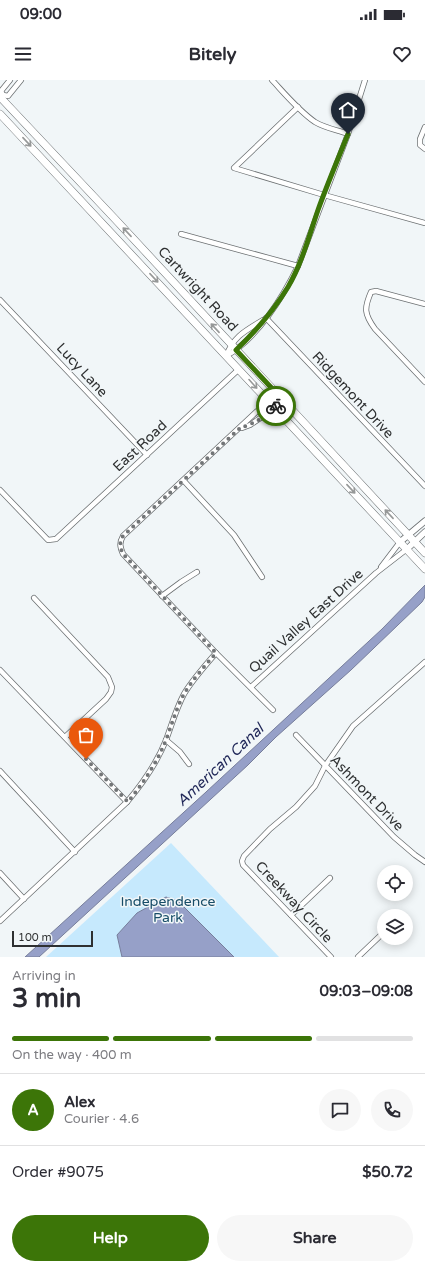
<!DOCTYPE html>
<html lang="en">
<head>
<meta charset="utf-8">
<style>
	body { margin:0; font-family:"Varela Round",sans-serif; background:#f7f7f7; color:#2b2b33; height:100vh; display:flex; flex-direction:column; font-size:15px; white-space:nowrap }
	* { box-sizing:border-box; margin:0 }
	p { font-size:13px; color:#7c7c81 }
	.icon { flex:none; width:22px; height:22px; fill:none; stroke:currentColor; stroke-width:2; stroke-linecap:round; stroke-linejoin:round }
	.map { position:relative; height:877px; overflow:hidden }
	.drawer { display:flex; flex-direction:column; background:#fff; flex:1 }
	.drawer>* { flex:none }
	.buttons { position:absolute; left:377px; top:785px; display:grid; gap:8px }
	.buttons a { display:grid; place-items:center; width:36px; height:36px; border-radius:50%; background:#fff; box-shadow:0 2px 10px #0003; font-size:20px }
	.scale { position:absolute; left:12px; bottom:10px; width:81px; box-sizing:border-box; padding-left:4px; border:2px solid #2e3031; border-top:0; font-size:11px; line-height:14px; white-space:nowrap; color:#2e3031; -webkit-text-stroke:3px #f1f6f8; paint-order:stroke }
	.pin { position:absolute; display:grid; place-items:center; width:34px; height:34px; color:#fff; margin:-41px -17px; border-radius:50% 50% 50% 0; rotate:-45deg; box-shadow:0 0 4px #0007 }
	.pin .icon { rotate:45deg }
	.courier { position:absolute; display:grid; place-items:center; width:40px; height:40px; margin:-20px; border:3px solid #3c7508; border-radius:50%; background:#fff; color:#222; box-shadow:0 1px 5px #0007 }
	.headline em { font-style:normal; font-weight:700 }
	.headline div { display:flex; flex-direction:column-reverse }
	.headline { display:flex; align-items:center; justify-content:space-between; height:68px; padding:0 12px }
	h1 { font-size:26px; font-weight:700; line-height:30px }
	.bar { display:grid; grid-template-columns:repeat(4,1fr); gap:6px 4px; align-content:center; height:48px; padding:0 12px }
	.bar i { height:5px; border-radius:3px; background:#e1e1e2 }
	.bar .on { background:#3c7508 }
	.bar p { grid-column:span 4 }
	.line { display:flex; align-items:center; gap:10px; padding:0 12px; border-top:1px solid #e1e1e2 }
	.line div { flex:1 }
	.round { display:grid; place-items:center; flex:none; width:42px; height:42px; border-radius:21px; background:#f7f7f7 }
	.action { display:flex; gap:8px; margin-top:auto; padding:8px 12px }
	.action a { flex:1; height:46px; border-radius:24px; background:#3c7508; color:#fff; font-size:16px; font-weight:700; line-height:46px; text-align:center }
	.action a+a { background:#f7f7f7; color:#2b2b33 }
	.status { display:flex; justify-content:space-between; align-items:center; height:28px; padding:0 20px; background:#fff; direction:ltr }
	.status svg { height:11px; fill:currentColor }
	header { display:flex; justify-content:space-between; align-items:center; height:52px; padding:0 12px; background:#fff; font-size:18px; font-weight:700 }
	.map>svg:first-child { display:block }
	.green { fill:#c6e9fd }
	.water { fill:#96a0c8; stroke:#777e9b }
	.lines { fill:none; stroke-linecap:round; stroke-linejoin:round }
	.minor-casing { stroke:#6c7072; stroke-width:6 }
	.tertiary-casing { stroke:#6c7072; stroke-width:7 }
	.primary-casing { stroke:#6c7072; stroke-width:8 }
	.minor { stroke:#fff; stroke-width:4.5 }
	.tertiary { stroke:#fff; stroke-width:5.5 }
	.primary { stroke:#fff; stroke-width:7 }
	.oneway { stroke:#969898 }
	.done { stroke:#727577; stroke-width:4; stroke-dasharray:0 7.2 }
	.route { stroke:#3c7508; stroke-width:5 }
	.labels { text-anchor:middle; dominant-baseline:central; stroke-width:3; stroke-linejoin:round; paint-order:stroke }
	.street-label { font-size:14px; fill:#2e3031; stroke:#f1f6f8 }
	.park-label { font-size:14px; fill:#174d68; stroke:#f1f6f8 }
	.water-label { font-size:15px; font-style:italic; fill:#1f2657; stroke:#f1f6f8 }
</style>
</head>
<body>
<div class="status"><b>09:00</b><svg viewBox="0 0 49 12"><path d="M0 12V9h3v3zM5 12V6h3v6zM10 12V3h3v9zM15 12V0h3v12zM26 1h20v11H26zM47 4h2v5h-2z"/></svg></div>
<header><svg class="icon" aria-label="menu" viewBox="0 0 24 24"><path d="M4 6h16M4 12h16M4 18h16"/></svg>Bitely<svg class="icon" aria-label="heart" viewBox="0 0 24 24"><path d="M12 20l-8-8c-3-5 5-10 8-4 3-6 11-1 8 4z"/></svg></header>
<div class="map">
<svg width="425" height="877" viewBox="0 0 425 877">
	<rect width="100%" height="100%" fill="#f1f6f8"/>
	<polygon class="green" points="171,763 279,877 46,877"/>
	<g class="water">
		<polygon points="425,505 425,517 422,522 351,590 276,657 248,685 39,877 25,877 206,712 382,549"/>
		<polygon points="166,817 178,821 234,877 122,877 117,855 137,833"/>
	</g>
	<g class="lines">
		<defs>
			<g id="minor">
				<path d="M272 0C285 14 299 31 315 42 325 48 337 50 348 54"/>
				<polyline points="3,15 1,11 10,0"/>
				<polyline points="0,18 3,15 8,16 21,0"/>
				<polyline points="298,27 234,88 324,115 425,143"/>
				<polyline points="425,47 420,59 420,65 425,69"/>
				<polyline points="181,154 298,186"/>
				<polyline points="0,220 147,375"/>
				<path d="M425 224 376 211 371 212C364 228 364 234 375 249L425 302"/>
				<polyline points="266,238 425,406"/>
				<path d="M226 276C257 259 283 217 298 186L348 54 365 0"/>
				<path d="M226 276C234 256 245 251 263 240"/>
				<polyline points="242,348 250,345 275,328 280,317"/>
				<polyline points="184,401 234,455 262,497"/>
				<polyline points="0,410 48,460 56,459 239,289"/>
				<polyline points="381,487 400,462"/>
				<polyline points="162,516 181,502 197,492"/>
				<polyline points="34,518 108,597 112,607 111,612 106,619 65,657"/>
				<polyline points="0,590 127,722"/>
				<polyline points="251,607 376,493 407,469"/>
				<path d="M273 630 216 573 123 474C120 467 119 463 123 456L268 321 280 317"/>
				<polyline points="296,655 394,757 415,775 425,782"/>
				<polyline points="166,660 180,672 189,684"/>
				<polyline points="0,691 75,772"/>
				<polyline points="0,793 24,819"/>
				<polyline points="291,835 330,798"/>
				<path d="M0 841 127 722C143 703 157 683 166 660 172 644 176 629 184 614 193 599 205 586 216 573"/>
				<polyline points="331,877 243,785 242,781 244,776 270,749 296,727 315,706 325,686 353,646 425,582"/>
				<polyline points="358,877 381,855"/>
			</g>
			<g id="tertiary">
				<polyline points="400,462 425,441"/>
				<polyline points="407,469 425,452"/>
			</g>
			<g id="primary">
				<polyline points="0,17 115,139 425,473"/>
				<polyline points="0,34 425,489"/>
			</g>
		</defs>
		<use href="#minor" class="minor-casing"/>
		<use href="#tertiary" class="tertiary-casing"/>
		<use href="#primary" class="primary-casing"/>
		<use href="#minor" class="minor"/>
		<use href="#tertiary" class="tertiary"/>
		<use href="#primary" class="primary"/>
	</g>
	<defs><path id="oneway-shaft" d="M-6 0H5M1.5-3L5.5 0L1.5 3" fill="none" stroke-width="1.6" stroke-linecap="round" stroke-linejoin="round"/></defs>
	<g class="oneway">
		<use href="#oneway-shaft" transform="translate(27 62) rotate(47)"/>
		<use href="#oneway-shaft" transform="translate(127 152) rotate(-133)"/>
		<use href="#oneway-shaft" transform="translate(154 198) rotate(47)"/>
		<use href="#oneway-shaft" transform="translate(215 248) rotate(-133)"/>
		<use href="#oneway-shaft" transform="translate(253 304) rotate(48)"/>
		<use href="#oneway-shaft" transform="translate(351 409) rotate(47)"/>
		<use href="#oneway-shaft" transform="translate(389 434) rotate(-133)"/>
	</g>
	<g class="lines">
		<path class="done" d="M86 679 128 722C143 703 157 683 166 660 172 644 176 629 184 614 193 599 205 586 216 573L123 474C120 467 119 463 123 456L240 348C250 345 270 336 276 326"/>
		<path class="route" d="M276 326 280 317 236 270C256 251 274 230 288 207 302 183 309 156 318 130 327 105 338 79 348 54"/>
	</g>
	<g class="labels">
		<g class="street-label">
			<text transform="translate(198 209) rotate(47)">Cartwright Road</text>
			<text transform="translate(82 290) rotate(47)">Lucy Lane</text>
			<text transform="translate(353 315) rotate(47)">Ridgemont Drive</text>
			<text transform="translate(140 366) rotate(-43)">East Road</text>
			<text transform="translate(306 541) rotate(-42)">Quail Valley East Drive</text>
			<text transform="translate(367 713) rotate(46)">Ashmont Drive</text>
			<text transform="translate(294 822) rotate(47)">Creekway Circle</text>
		</g>
		<g class="park-label">
			<text x="168" y="821">Independence<tspan x="168" dy="16">Park</tspan></text>
		</g>
		<g class="water-label">
			<text transform="translate(220 685) rotate(-43)">American Canal</text>
		</g>
	</g>
</svg>
<div class="buttons">
<a><svg class="icon" aria-label="locate" viewBox="0 0 24 24"><circle cx="12" cy="12" r="6"/><path d="M12 2v4M12 18v4M2 12h4M18 12h4"/></svg></a>
<a><svg class="icon" aria-label="layers" viewBox="0 0 24 24"><path d="M12 4l9 5-9 5-9-5zM3 14l9 5 9-5"/></svg></a>
</div>
<div class="scale">100 m</div>
<div class="pin" style="left:86px;top:679px;background:#ea580c"><svg class="icon" aria-label="bag" viewBox="0 0 24 24"><path d="M5 8h14l-1 12H6zM9 8a3 3 0 0 1 6 0"/></svg></div>
<div class="pin" style="left:348px;top:54px;background:#1f2937"><svg class="icon" aria-label="home" viewBox="0 0 24 24"><path d="M3 11l9-7 9 7M6 9v11h12V9"/></svg></div>
<div class="courier" style="left:276px;top:326px"><svg class="icon" aria-label="bike" viewBox="0 0 24 24"><circle cx="6" cy="16" r="4"/><circle cx="18" cy="16" r="4"/><path d="M6 16l4-8h5l3 8M10 8l3 8H6M13 5h3"/></svg></div>
</div>
<section class="drawer">
<div class="headline"><div><h1>3 min</h1><p>Arriving in</p></div><em>09:03–09:08</em></div>
<div class="bar"><i class="on"></i><i class="on"></i><i class="on"></i><i></i><p>On the way · 400 m</p></div>
<div class="line" style="height:72px"><b class="round" style="background:#3c7508;color:#fff">A</b><div><b>Alex</b><p>Courier · 4.6</p></div><a class="round"><svg class="icon" aria-label="chat" viewBox="0 0 24 24"><path d="M4 5h16v11H9l-5 4z"/></svg></a><a class="round"><svg class="icon" aria-label="phone" viewBox="0 0 24 24"><path d="M5 4h4l2 5-3 2q2 4 5 5l2-3 5 2v4C11 20 4 13 5 4z"/></svg></a></div>
<div class="line" style="height:52px"><div>Order #9075</div><b>$50.72</b></div>
<div class="action"><a>Help</a><a>Share</a></div>
</section>
</body>
</html>
